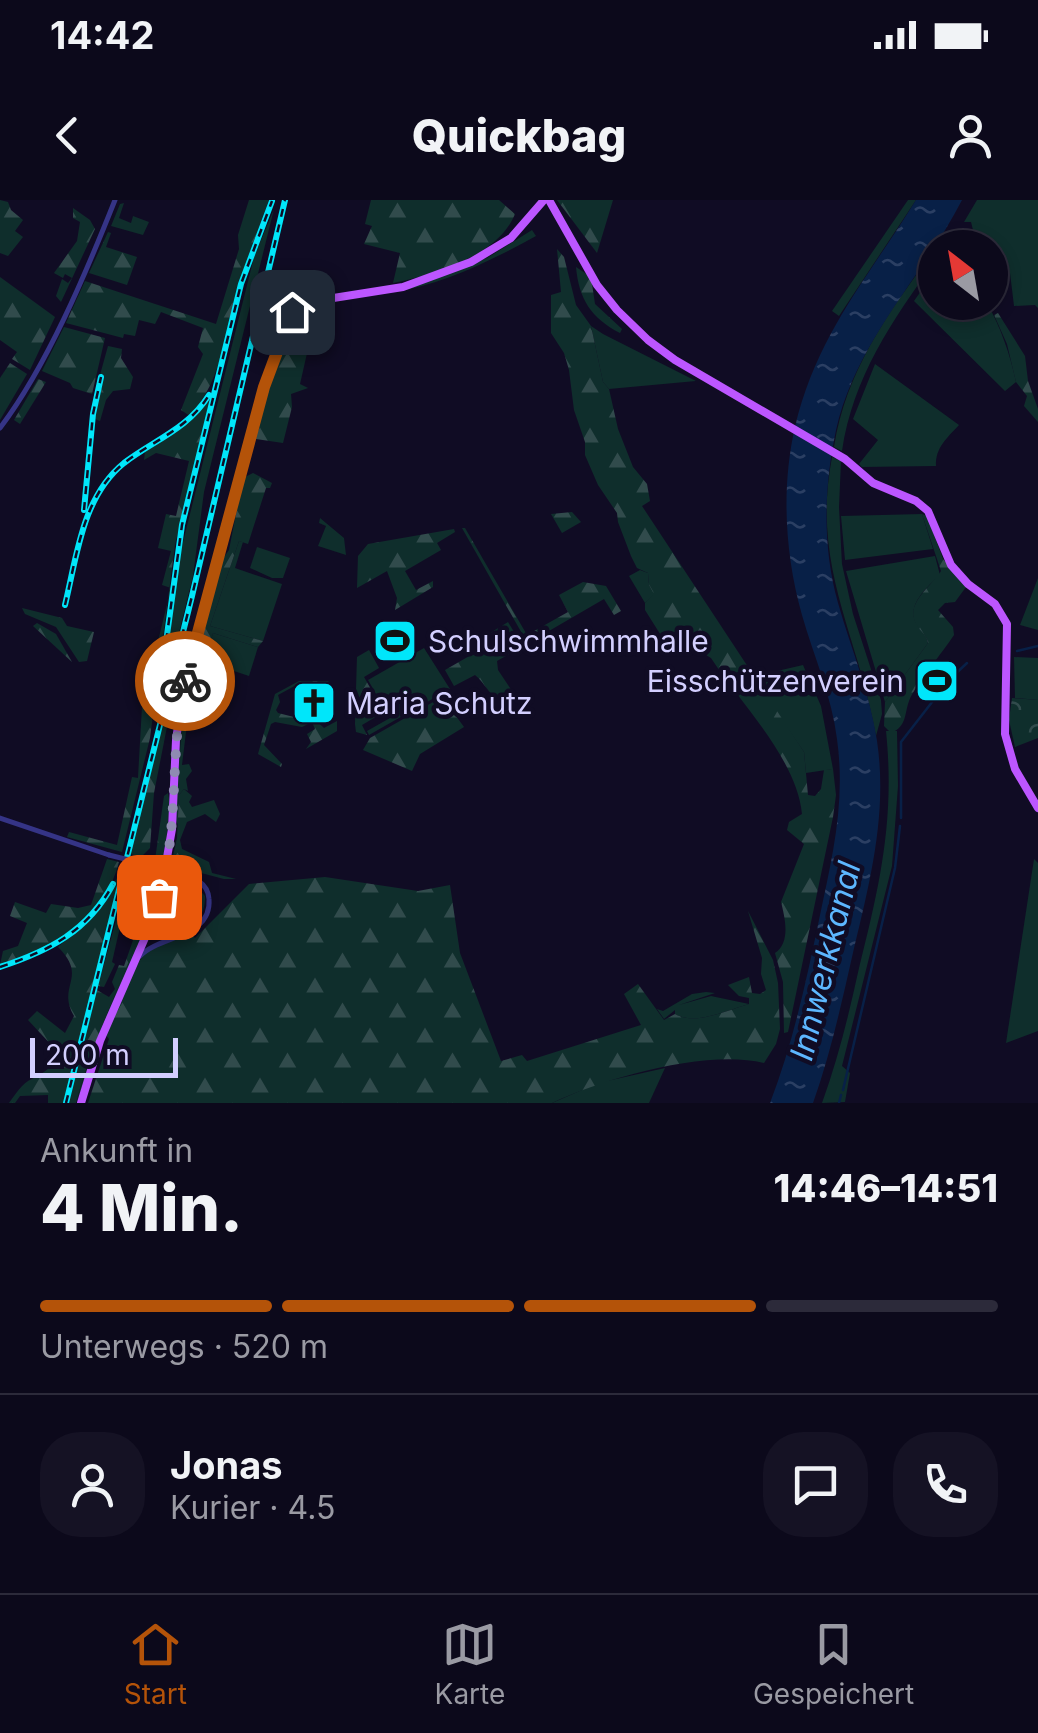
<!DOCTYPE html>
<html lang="de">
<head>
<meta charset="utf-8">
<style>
	body { margin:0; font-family:Inter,sans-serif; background:#151224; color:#f1f3f6; height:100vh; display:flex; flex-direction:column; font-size:38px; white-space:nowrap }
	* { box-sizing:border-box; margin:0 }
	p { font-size:32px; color:#9a9aa3 }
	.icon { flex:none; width:55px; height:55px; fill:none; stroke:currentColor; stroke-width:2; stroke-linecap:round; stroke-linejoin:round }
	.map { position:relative; height:903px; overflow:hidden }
	.side { display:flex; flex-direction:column; background:#0c091b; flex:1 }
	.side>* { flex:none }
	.needle { width:65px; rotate:329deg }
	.tools { position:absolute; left:918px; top:30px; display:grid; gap:20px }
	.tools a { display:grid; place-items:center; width:90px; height:90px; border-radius:50%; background:#0c091b; box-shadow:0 5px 15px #0003,0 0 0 2px #2c2a3a; font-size:50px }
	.scale { position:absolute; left:30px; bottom:25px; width:148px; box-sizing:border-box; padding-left:10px; border:5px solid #d3cfff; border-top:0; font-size:28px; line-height:35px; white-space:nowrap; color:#d3cfff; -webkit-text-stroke:8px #100c24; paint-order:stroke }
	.pin { position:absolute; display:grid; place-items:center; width:85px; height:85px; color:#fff; margin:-42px; border-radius:20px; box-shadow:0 5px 15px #0006 }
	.courier { position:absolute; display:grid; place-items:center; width:100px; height:100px; margin:-50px; border:8px solid #b45309; border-radius:50%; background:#fff; color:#222; box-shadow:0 2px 12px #0007 }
	.head em { font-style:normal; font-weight:800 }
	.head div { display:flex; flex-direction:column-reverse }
	.head { display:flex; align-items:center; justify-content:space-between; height:170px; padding:0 40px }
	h1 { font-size:65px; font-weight:800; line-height:75px }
	.bar { display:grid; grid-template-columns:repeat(4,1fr); gap:15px 10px; align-content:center; height:120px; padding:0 40px }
	.bar i { height:12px; border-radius:8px; background:#2c2a3a }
	.bar .selected { background:#b45309 }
	.bar p { grid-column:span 4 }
	.line { display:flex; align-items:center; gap:25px; padding:0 40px; border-top:2px solid #2c2a3a }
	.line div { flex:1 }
	.round { display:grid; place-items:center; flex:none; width:105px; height:105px; border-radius:40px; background:#151224 }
	.status { display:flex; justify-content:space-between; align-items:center; height:70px; padding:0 50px; background:#0c091b; direction:ltr }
	.status svg { height:28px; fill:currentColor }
	header { display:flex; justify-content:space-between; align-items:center; height:130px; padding:0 40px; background:#0c091b; font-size:45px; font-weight:800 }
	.tabs { display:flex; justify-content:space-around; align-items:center; height:140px; border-top:2px solid #2c2a3a; background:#0c091b; font-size:28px; color:#9a9aa3 }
	.tabs a { display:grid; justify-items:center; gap:5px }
	.tabs .selected { color:#b45309 }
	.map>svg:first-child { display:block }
	.green { fill:#0f2e2c }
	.forest { fill:url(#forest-firs) }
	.park { fill:url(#park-crowns) }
	.water { fill:url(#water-ripples) }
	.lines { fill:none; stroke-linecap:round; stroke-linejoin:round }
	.stream { stroke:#082047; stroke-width:2.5 }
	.minor { stroke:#353486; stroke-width:5 }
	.major { stroke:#bc56ff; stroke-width:8 }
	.rail-casing { stroke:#00e6fa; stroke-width:6 }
	.rail { stroke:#100c24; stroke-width:2.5; stroke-dasharray:8; stroke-linecap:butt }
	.minor-bridge { stroke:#353486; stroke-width:5 }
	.done { stroke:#8f8bb2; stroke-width:10; stroke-dasharray:0 18 }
	.route { stroke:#b45309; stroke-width:12 }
	.labels { text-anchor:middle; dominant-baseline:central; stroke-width:9; stroke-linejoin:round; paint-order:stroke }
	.poi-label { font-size:30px; fill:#d3cfff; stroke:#100c24; text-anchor:start }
	.water-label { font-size:32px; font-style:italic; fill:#5db7ff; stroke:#100c24 }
</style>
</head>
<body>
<div class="status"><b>14:42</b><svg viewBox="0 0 49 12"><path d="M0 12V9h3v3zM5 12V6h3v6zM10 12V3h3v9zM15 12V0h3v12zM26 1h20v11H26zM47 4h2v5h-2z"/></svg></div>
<header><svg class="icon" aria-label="back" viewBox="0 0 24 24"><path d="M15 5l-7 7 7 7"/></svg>Quickbag<svg class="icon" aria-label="person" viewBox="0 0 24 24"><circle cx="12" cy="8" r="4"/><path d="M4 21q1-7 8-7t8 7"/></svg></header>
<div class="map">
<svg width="1038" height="903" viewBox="0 0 1038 903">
	<defs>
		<pattern id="forest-firs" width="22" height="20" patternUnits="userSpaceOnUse" patternTransform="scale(2.5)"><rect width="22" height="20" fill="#0f2e2c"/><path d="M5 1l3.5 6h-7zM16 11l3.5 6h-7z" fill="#314b4c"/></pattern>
		<pattern id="park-crowns" width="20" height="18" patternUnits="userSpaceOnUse" patternTransform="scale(2.5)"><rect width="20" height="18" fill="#0f2e2c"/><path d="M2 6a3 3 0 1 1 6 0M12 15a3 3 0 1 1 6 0" fill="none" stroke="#314b4c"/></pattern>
		<pattern id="water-ripples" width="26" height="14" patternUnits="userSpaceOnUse" patternTransform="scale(2.5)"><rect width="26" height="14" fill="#082047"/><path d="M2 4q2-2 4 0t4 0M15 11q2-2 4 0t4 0" fill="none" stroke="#2b3f63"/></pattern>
	</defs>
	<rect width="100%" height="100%" fill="#100c24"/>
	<g class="green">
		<polygon points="908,0 916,0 839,116 832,111"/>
		<polygon points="977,0 1038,0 1038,108 1035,105 1014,106 1010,73 999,71 990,59 990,48 977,47 966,41 973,30 971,22 964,22"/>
		<polygon points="124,3 119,18 131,23 133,16 149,22 143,35 111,26 120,4"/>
		<polygon points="274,9 204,292 193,376 159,514 179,358 254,57"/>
		<path d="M532 30 536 36C494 59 443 85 393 92L487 58Z"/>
		<path d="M935 49V61C892 121 853 177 842 251L834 247C846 169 890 111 935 49Z"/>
		<path d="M935 71V102L987 103C1001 128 1010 154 1016 182L1005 191 914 101Z"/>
		<polygon points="591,126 603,134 696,181 609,189 603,182"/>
		<path d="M875 164 959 225C947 238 935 248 936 266L862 267 859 264 878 240 853 219Z"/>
		<path d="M832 257 841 261 839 307 842 364 853 414 881 500 882 514 876 536C858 433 811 367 832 257Z"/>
		<polygon points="922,314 933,349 845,360 841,316"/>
		<polygon points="320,318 344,338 346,355 318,346 326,326 319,323"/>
		<polygon points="239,341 243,342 235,368 282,384 263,441 210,426"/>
		<polygon points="257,347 290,358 283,378 272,378 250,368"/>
		<path d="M935 356 940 375C928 386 906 405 916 423 921 432 926 433 928 443L885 502 846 371Z"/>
		<polygon points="640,370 648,373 649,385 655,394 645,403 629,376"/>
		<polygon points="1038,378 1038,430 1020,425"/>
		<polygon points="508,422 519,440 490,457 480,439"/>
		<polygon points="213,433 258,447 249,476 204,461"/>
		<polygon points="424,448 450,489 369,535 367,531 390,518 368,480"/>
		<polygon points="1014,457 1038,458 1038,500 1015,498"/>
		<polygon points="204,464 224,470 214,501 194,494"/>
		<polygon points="803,465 821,506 833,569 806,573 804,552 755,481 756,476"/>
		<polygon points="182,524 187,524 182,565 189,564 192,571 186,579 188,591 184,589 179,595 178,625 175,618"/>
		<path d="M886 531H897L898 586 892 666 842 866 850 873 845 902 822 903C838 859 849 814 859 768 880 684 895 619 886 531Z"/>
		<polygon points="1034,659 1038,663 1038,831 1006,843"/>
		<path d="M160 672 153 708 76 903C98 823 138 751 160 672Z"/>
		<path d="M191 681 205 696C206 717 190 736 168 732L159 716 166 684 176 703 180 704 190 696Z"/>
		<path d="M706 792 715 793 679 805 711 796 749 804C728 810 695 826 675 814V810L664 819 657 809 663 811 692 794Z"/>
		<polygon points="665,868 649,903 552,903 598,883"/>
	</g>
	<g class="forest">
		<polygon points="0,0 8,2 11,10 23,20 15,31 23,37 8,56 0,53"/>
		<path d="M249 0H269C259 27 248 55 240 83 226 128 223 179 190 216L181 210 203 154 198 147 203 128 161 112 155 124 139 120 135 136 124 134 123 138 66 123 85 81 216 124 239 49 238 35Z"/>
		<path d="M371 0H499L515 14C498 56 434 75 393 83L400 53 364 44 372 26 365 24Z"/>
		<polygon points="557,0 613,0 597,53"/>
		<polygon points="73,8 90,20 95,29 61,102 56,96 62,79 68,83 72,78 65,74 63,78 54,73 77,41 80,22 73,18"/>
		<polygon points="108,32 111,33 106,47 137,57 127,85 89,73"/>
		<path d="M557 49 564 57 576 105 591 126 603 182 609 189 618 229 633 267 647 284 650 301 642 306 804 552 808 595 815 596 821 589 824 570 833 569 836 595 833 617 788 832 784 833 783 782 775 753C791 742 785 718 781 702L804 644 787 630 789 622 802 614C797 559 740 503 711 458L693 447 679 456H674L645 410V403L654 394 649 385 648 373 637 368 631 356 618 322 617 313 598 285 585 255V242L574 210 569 170 564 153 551 133V95L561 92Z"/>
		<path d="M576 67 591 77 595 104 622 129 620 133C591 118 579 99 576 67Z"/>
		<polygon points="0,77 55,117 30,170 12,159 17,152 0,140"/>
		<path d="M334 101 331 106 314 114 311 121 314 127 335 133 312 131 300 184 308 188 291 194 292 207 283 243 256 239 253 236C261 210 282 122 303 109 312 103 323 102 334 101Z"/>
		<polygon points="998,113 1025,156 1028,181 1038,209 1038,222 1024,206 1027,196 1016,182 1007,144 994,115"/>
		<polygon points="64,127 105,138 92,194 73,188 70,183 42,171"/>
		<polygon points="108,146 122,149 121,158 133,177 130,189 113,191 106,200 100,221 95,219 104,176 100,175"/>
		<polygon points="10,163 27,174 0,220 0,178"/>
		<polygon points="38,179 46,182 20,224 14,220"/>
		<polygon points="210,198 175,345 150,538 122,652 67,637 69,632 117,645 132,577 138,578 142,507 171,388 162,385 171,351 158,348 166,314 176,316 189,261 156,253 144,260 145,252 182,228"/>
		<polygon points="253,273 272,283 270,288 266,288 248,344 239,341 210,426 263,441 258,447 213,433 188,520 183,515 187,483 222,360 229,350 243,278"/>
		<polygon points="572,312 581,322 562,333 551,314"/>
		<path d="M922 314 927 316 943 359 966 387 955 402 945 403 938 410 953 427 954 435C943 452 915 485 909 501 904 515 907 526 891 533L884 526 885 502 928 443C926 433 919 431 915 422 906 402 933 385 941 371Z"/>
		<path d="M462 328H465L527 435 568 412 559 395 583 382 606 386 621 411 614 415 604 399 497 461 498 470 514 494 505 503C491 499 486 484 475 475L454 486 445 470 485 447 491 456 524 437Z"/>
		<polygon points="454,329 455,332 437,343 441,350 405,371 416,390 433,381 433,387 395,410 397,398 387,371 357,388 358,356 368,344"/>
		<polygon points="22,408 62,418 67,426 94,432 87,461 79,462 56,427 25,414"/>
		<polygon points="37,423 56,434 72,462 33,426"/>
		<polygon points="369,450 379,468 364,477 384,512 362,525 367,535 356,532 355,524 357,457"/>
		<polygon points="299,481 329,481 308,492 300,483 278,495 280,502 276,510 278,513 298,518 312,517 324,528 337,521 337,531 306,549 311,542 307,534 315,529 312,522 302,527 275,522 271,524 264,545 282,564 281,567 258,554 275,494"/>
		<polygon points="442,497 464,527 420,554 412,571 363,550 370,538"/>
		<polygon points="168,501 172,501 154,593 150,648 141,657 130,654"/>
		<polygon points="184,589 192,596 189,602 192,607 214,600 220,614 216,622 205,614 187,622 180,640 182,649 209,662 212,673 236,679 224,679 171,665 177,638 179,595"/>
		<polygon points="168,593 170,604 164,663 155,660 164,596"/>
		<path d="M107 659 119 662C104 720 54 748 0 765L3 751 18 746 27 723 10 716 15 702 46 713 51 704 78 708 91 705Z"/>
		<path d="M151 670 160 672C139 752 97 823 76 903H69L97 790 109 797 115 789 112 782 119 765 124 766 143 712 147 697 143 696Z"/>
		<path d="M121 671 64 903H48V895L20 896 15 903H9C15 895 22 883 32 879 47 871 53 868 56 850L28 820 37 811 65 833 74 816C56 785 89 778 58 747L98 711Z"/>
		<path d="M168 674 191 681 185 703H176C166 695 165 686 168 674Z"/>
		<path d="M325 677 418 691 450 685 460 753 501 861 522 855 527 861 641 825 624 794 638 784 664 820 675 814C695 826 728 810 749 804V798L739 796 728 785 749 777 752 793 760 794 766 790 761 774 762 758 748 711 773 760 778 783 780 829 776 844 764 863C706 849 605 878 552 903H88L109 839 105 834 139 761 148 751 165 742 192 734 195 738 249 684Z"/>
		<polygon points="126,682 132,683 130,695 138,699 132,719 128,721 123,720 119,707"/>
		<polygon points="118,713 120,727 112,762 115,764 104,787 98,786"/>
	</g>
	<polygon class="park" points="1012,498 1038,500 1038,538 1015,547 1009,520"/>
	<path class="water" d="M916 0H962C922 78 856 141 836 230 824 287 822 346 838 403 851 449 870 493 877 541 888 615 869 685 852 757 841 806 830 855 813 903H770C793 843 806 782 819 720 832 658 846 603 837 539 832 497 814 457 802 415 785 355 781 288 795 227 817 134 868 78 916 0Z"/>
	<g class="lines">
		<g class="stream">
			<polyline points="1017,451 1038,446"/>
			<polyline points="901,618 901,542 950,479 967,463"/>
			<polyline points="843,890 895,668 900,626"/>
			<polyline points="839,903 841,895"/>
		</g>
		<g class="minor">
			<path d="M0 228C47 166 86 73 115 0"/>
			<polyline points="0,618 109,655"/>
			<polyline points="133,661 157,667"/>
			<polyline points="156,712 158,723 168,735"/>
			<path d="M140 756C160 735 212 738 209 699 208 680 189 676 175 671"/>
		</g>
		<g class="major">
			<polyline points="549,0 597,85 617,110 648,140 675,160 845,259 873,283 916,301 928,311 951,365 968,384 995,404 1007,424 1005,534 1015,569 1038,608"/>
			<polyline points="81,903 100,841 148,731 162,686 172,629 176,540 184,483 265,187 290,115 308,102 403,87 471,62 511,38 544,0"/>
		</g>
		<defs>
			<g id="rail">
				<polyline points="84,310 93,214 101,177"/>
				<path d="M65 405C77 356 82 297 124 263 154 240 188 229 209 195"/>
				<polyline points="164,457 182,325 241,84 272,1"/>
				<path d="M0 767C49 751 88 731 113 684"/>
				<polyline points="66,903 192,396 285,0"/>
			</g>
		</defs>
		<use href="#rail" class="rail-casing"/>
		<use href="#rail" class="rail"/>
		<g class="minor-bridge">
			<polyline points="109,655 133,661"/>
			<polyline points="157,667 175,671"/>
		</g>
	</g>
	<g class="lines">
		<path class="done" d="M159 697C180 627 169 552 185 481"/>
		<polyline class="route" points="185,481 264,187 292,112"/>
	</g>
	<defs>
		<symbol id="stadium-square" viewBox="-11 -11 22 22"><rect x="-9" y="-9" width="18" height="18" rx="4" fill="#00e6fa" stroke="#100c24"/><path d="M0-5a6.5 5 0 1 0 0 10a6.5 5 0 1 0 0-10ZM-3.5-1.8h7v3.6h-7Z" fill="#111"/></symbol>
		<symbol id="church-square" viewBox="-11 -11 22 22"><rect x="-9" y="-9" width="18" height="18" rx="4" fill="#00e6fa" stroke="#100c24"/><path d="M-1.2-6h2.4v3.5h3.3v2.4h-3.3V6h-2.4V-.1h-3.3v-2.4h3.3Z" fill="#111"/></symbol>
	</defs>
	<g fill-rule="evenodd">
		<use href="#stadium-square" x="370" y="416" width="50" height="50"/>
		<use href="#stadium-square" x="912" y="456" width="50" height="50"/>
		<use href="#church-square" x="289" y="478" width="50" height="50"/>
	</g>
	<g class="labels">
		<g class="poi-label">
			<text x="428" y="441">Schulschwimmhalle</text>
			<text x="904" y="481" text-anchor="end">Eisschützenverein</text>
			<text x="346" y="503">Maria Schutz</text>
		</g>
		<g class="water-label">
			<text transform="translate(825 761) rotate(-76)">Innwerkkanal</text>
		</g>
	</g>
</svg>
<div class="tools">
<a><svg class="needle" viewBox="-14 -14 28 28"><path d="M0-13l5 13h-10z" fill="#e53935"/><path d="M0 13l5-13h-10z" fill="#9a9aa3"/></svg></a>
</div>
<div class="scale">200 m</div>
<div class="pin" style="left:159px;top:697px;background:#ea580c"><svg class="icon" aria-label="bag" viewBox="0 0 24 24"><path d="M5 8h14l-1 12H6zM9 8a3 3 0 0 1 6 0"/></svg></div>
<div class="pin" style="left:292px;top:112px;background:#1f2937"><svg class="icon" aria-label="home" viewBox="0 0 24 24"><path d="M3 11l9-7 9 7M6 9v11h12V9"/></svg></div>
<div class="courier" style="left:185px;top:481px"><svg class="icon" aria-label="bike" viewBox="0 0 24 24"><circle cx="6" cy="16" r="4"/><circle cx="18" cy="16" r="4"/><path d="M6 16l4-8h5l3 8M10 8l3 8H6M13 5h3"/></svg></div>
</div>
<section class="side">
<div class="head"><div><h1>4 Min.</h1><p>Ankunft in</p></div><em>14:46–14:51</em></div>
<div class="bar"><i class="selected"></i><i class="selected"></i><i class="selected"></i><i></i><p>Unterwegs · 520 m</p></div>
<div class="line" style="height:180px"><a class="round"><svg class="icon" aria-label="person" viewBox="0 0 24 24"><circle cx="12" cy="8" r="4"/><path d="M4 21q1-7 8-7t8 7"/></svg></a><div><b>Jonas</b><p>Kurier · 4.5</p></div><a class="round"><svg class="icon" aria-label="chat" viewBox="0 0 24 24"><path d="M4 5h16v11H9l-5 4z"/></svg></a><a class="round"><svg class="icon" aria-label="phone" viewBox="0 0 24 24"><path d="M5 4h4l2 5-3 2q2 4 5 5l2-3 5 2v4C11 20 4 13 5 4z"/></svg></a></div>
</section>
<nav class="tabs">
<a class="selected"><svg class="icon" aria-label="home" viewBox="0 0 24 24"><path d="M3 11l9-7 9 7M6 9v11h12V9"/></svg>Start</a>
<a><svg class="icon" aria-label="map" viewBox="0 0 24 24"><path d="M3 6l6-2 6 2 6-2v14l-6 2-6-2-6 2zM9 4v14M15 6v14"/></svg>Karte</a>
<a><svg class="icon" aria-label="saved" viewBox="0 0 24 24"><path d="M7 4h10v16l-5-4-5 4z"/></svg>Gespeichert</a>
</nav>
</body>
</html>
